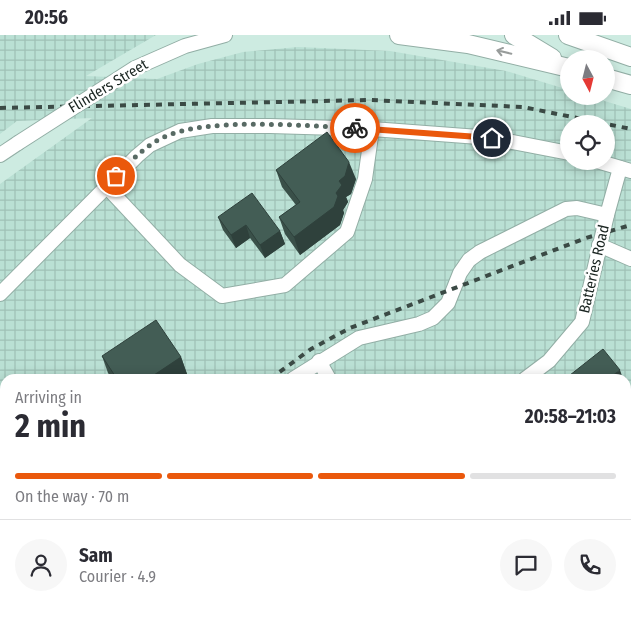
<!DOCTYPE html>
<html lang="en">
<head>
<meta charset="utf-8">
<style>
	body { margin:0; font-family:"Fira Sans Condensed",sans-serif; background:#f7f7f7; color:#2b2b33; height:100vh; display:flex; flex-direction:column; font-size:19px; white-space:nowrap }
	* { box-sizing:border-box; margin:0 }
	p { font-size:16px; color:#7c7c81 }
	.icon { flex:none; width:28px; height:28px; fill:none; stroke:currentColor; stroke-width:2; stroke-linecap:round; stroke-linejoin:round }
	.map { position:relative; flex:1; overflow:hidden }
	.details { position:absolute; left:0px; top:339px; width:631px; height:246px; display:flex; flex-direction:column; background:#fff; border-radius:15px 15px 0 0; box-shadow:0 2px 12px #0003 }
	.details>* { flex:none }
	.needle { width:32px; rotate:173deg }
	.buttons { position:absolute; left:560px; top:15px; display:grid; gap:10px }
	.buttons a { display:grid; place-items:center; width:55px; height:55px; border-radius:50%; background:#fff; box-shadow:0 2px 12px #0003; font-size:25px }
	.pin { position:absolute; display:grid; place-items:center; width:42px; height:42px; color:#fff; margin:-21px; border:2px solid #fff; border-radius:50%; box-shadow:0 1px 5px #0007 }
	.courier { position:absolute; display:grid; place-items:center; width:50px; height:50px; margin:-25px; border:4px solid #ea580c; border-radius:50%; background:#fff; color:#222; box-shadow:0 1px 6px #0007 }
	.headline em { font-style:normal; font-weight:700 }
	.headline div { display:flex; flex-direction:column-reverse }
	.headline { display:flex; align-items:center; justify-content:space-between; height:85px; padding:0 15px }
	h1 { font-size:32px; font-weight:700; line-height:38px }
	.bar { display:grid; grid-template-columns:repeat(4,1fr); gap:8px 5px; align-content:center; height:60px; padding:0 15px }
	.bar i { height:6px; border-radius:4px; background:#e1e1e2 }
	.bar .active { background:#ea580c }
	.bar p { grid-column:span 4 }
	.line { display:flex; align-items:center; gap:12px; padding:0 15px; border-top:1px solid #e1e1e2 }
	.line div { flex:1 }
	.round { display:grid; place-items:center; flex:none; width:52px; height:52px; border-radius:26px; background:#f7f7f7 }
	.status { display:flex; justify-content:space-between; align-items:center; height:35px; padding:0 25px; background:#fff; direction:ltr }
	.status svg { height:14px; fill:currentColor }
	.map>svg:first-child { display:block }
	.industrial { fill:url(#industrial-grid); fill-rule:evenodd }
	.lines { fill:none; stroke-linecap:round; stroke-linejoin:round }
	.minor-casing { stroke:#92aea5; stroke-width:16 }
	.major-casing { stroke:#92aea5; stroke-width:20 }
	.minor { stroke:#fff; stroke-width:14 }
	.major { stroke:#fff; stroke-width:18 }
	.rail { stroke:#3b4a45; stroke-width:4; stroke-dasharray:6 6; stroke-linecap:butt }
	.minor-bridge-casing { stroke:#92aea5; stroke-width:16; stroke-linecap:butt }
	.minor-bridge { stroke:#fff; stroke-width:14 }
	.wall { fill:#3a5049 }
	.shaded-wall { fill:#2f413c }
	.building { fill:#435d55; stroke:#2f413c }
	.oneway { stroke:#989c9b }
	.done { stroke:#586a64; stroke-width:5; stroke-dasharray:0 9 }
	.route { stroke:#ea580c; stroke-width:6 }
	.labels { text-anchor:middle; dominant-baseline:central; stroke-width:5; stroke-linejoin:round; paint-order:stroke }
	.street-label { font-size:15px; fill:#192420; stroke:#fff }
</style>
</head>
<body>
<div class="status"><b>20:56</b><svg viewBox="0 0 49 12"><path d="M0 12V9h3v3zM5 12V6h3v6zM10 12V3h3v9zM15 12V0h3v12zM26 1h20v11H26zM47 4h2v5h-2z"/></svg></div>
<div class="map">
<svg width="631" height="584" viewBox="0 0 631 584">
	<defs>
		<pattern id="industrial-grid" width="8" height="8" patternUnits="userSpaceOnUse" patternTransform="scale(1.25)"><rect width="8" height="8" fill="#bae0d4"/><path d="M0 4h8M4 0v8" fill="none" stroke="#9fc0b6"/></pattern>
	</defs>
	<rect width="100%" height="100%" fill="#cdebe1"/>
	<path class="industrial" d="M0 0H156L86 41 157 44 198 29 243 17 298 12 390 16 506 36 569 55V61H588L631 74V584H0V149L92 83 17 86 0 99ZM569 89H606V126H569ZM5 344H626V580H5Z"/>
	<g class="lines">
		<defs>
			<g id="minor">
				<polyline points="135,33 185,11 225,0"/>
				<polyline points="0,120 18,108"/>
				<polyline points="597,126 631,136"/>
				<polyline points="106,151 180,230 222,261 285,250 347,197 365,144 372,94"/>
				<polyline points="599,210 631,224"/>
				<polyline points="0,259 137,121 150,110 180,96 212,91 270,91 372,94 492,103 569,118"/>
				<polyline points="319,326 329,344"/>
				<polyline points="293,344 359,303 419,289 433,283 448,268 460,238 469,225 480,217 566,174 577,173 607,180"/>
				<polyline points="525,344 549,326 582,287 607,180 620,133"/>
				<polyline points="626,477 631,473"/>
				<polyline points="0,567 5,563"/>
				<polyline points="602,580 607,584"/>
				<polyline points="239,584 244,580"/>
				<polyline points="481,584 487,580"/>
			</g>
			<g id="major">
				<polyline points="399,0 468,9 569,33"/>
				<polyline points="514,0 552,23"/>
				<polyline points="568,0 631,22"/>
				<polyline points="606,43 631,50"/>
			</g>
		</defs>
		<use href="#minor" class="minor-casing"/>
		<use href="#major" class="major-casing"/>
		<use href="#minor" class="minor"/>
		<use href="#major" class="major"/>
		<g class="rail">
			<polyline points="0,73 370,65 523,72 631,94"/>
			<polyline points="270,344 311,314 350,293 586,203 631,190"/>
			<polyline points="0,547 5,543"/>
		</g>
		<defs>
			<polyline id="minor-bridge" points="18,108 135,33"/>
		</defs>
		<use href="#minor-bridge" class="minor-bridge-casing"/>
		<use href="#minor-bridge" class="minor-bridge"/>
	</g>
	<g class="wall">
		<polygon points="276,135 356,144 351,159 346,162 348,167 343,175 344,178 340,190 300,220 285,199 279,182 296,170 282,152"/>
		<polygon points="218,182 280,196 285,209 265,223 250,203 236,213 223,195"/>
		<polygon points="102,321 181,322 187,339 180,344 112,344 108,338"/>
	</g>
	<g class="shaded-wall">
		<polygon points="349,127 356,144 351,159 346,162 348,167 343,175 344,178 340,190 300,220 294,202 336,158 339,146"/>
		<polygon points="246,190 250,203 236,213 231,200"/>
		<polygon points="280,196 285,209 265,223 260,210"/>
		<polygon points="181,322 187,339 180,344 148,344"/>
		<polygon points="620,335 623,344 608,344"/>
	</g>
	<g class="building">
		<polygon points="327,97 349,127 345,141 339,146 342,150 336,158 338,161 334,172 294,202 279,182 300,167 276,135"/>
		<polygon points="252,158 280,196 260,210 246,190 231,200 218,182"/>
		<polygon points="156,285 181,322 148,344 117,344 102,321"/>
		<polygon points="603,314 620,335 608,344 565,344"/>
		<polygon points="442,580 454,580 457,583 445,584"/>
		<polygon points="557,580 594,580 597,584 552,584"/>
	</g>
	<defs><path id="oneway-shaft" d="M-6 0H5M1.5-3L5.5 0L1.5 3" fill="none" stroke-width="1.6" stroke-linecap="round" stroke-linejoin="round" transform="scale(1.25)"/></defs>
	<use class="oneway" href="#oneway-shaft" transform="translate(504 17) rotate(-167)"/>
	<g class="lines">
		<path class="done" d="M116 141C131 126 145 111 164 102 206 82 306 91 355 93"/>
		<polyline class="route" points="355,93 492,103"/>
	</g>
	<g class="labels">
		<g class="street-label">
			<text transform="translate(108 51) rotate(-31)">Flinders Street</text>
			<text transform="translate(594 234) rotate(-77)">Batteries Road</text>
		</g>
	</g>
</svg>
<div class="buttons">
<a><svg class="needle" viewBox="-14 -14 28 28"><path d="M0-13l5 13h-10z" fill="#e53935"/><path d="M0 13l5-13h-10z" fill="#7c7c81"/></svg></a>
<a><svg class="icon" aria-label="locate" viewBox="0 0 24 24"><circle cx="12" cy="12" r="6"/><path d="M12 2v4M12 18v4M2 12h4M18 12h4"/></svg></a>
</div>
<div class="pin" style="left:116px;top:141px;background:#ea580c"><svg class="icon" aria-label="bag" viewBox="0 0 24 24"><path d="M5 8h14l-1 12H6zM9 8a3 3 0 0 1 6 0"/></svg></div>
<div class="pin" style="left:492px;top:103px;background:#1f2937"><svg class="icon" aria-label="home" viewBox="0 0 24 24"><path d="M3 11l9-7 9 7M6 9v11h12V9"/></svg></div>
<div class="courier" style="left:355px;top:93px"><svg class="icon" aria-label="bike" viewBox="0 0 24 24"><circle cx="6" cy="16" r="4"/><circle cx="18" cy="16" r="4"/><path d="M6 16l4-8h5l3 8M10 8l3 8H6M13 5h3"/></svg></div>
<section class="details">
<div class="headline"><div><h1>2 min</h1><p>Arriving in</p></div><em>20:58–21:03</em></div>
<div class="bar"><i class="active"></i><i class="active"></i><i class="active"></i><i></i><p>On the way · 70 m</p></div>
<div class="line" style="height:90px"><a class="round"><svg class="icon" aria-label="person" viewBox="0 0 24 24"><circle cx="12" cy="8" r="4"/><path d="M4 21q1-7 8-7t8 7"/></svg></a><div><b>Sam</b><p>Courier · 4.9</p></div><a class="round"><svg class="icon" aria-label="chat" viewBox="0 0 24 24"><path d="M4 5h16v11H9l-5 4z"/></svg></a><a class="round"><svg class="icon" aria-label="phone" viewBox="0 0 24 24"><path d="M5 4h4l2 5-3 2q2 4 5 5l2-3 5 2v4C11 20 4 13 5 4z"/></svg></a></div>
</section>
</div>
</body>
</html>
